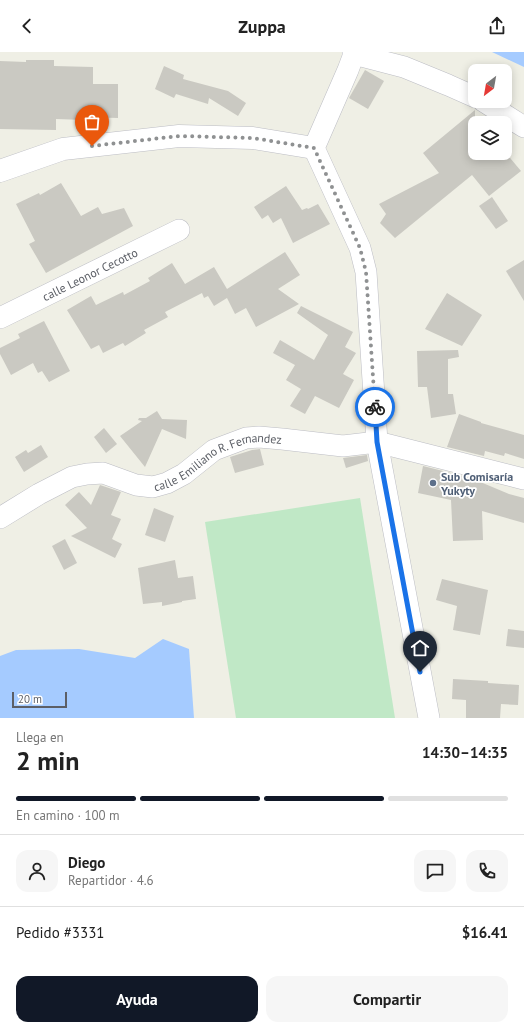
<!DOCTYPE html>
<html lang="es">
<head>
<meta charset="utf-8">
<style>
	body { margin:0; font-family:"PT Sans",sans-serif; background:#f6f6f6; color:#222; height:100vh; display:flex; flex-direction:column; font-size:15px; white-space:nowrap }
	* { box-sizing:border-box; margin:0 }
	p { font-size:13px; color:#767676 }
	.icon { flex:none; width:22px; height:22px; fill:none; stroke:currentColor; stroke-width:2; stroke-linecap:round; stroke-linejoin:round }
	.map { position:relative; height:666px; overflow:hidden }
	.panel { display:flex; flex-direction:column; background:#fff; flex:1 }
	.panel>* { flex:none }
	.needle { width:26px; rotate:211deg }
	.fabs { position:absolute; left:468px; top:12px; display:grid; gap:8px }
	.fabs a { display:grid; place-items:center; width:44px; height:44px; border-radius:8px; background:#fff; box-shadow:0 2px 10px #0003; font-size:20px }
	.scale { position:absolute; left:12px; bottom:10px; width:55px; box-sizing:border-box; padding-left:4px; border:2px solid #5c5f66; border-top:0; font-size:11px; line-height:14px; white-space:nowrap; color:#5c5f66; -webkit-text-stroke:3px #fff; paint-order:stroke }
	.pin { position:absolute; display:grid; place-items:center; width:34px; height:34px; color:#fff; margin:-41px -17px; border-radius:50% 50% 50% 0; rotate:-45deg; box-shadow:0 0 4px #0007 }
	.pin .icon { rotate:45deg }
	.courier { position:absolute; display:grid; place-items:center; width:40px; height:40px; margin:-20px; border:3px solid #1a73e8; border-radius:50%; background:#fff; color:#222; box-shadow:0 1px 5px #0007 }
	.overview em { font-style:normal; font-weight:700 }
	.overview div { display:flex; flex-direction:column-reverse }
	.overview { display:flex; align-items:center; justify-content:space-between; height:68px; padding:0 16px }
	h1 { font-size:26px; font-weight:700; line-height:30px }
	.bar { display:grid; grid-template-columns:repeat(4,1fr); gap:6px 4px; align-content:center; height:48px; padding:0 16px }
	.bar i { height:5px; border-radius:3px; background:#e0e0e0 }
	.bar .selected { background:#111827 }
	.bar p { grid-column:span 4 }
	.line { display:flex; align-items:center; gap:10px; padding:0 16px; border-top:1px solid #e0e0e0 }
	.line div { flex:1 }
	.round { display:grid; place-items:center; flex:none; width:42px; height:42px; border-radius:12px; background:#f6f6f6 }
	.button { display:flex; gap:8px; margin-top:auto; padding:8px 16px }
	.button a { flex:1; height:46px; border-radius:12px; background:#111827; color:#fff; font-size:16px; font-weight:700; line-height:46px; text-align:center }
	.button a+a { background:#f6f6f6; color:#222 }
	header { display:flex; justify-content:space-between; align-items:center; height:52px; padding:0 16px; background:#fff; font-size:18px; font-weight:700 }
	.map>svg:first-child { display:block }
	.green { fill:#c0e8c6 }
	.water { fill:#a5cbff }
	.building { fill:#cac9c2 }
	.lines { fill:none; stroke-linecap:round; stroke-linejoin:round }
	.minor-casing { stroke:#bcbdc4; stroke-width:22 }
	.tertiary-casing { stroke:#bcbdc4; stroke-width:23 }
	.minor { stroke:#fff; stroke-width:21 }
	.tertiary { stroke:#fff; stroke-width:22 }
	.done { stroke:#8f9192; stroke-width:4; stroke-dasharray:0 7.2 }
	.route { stroke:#1a73e8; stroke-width:5 }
	.service-dot { fill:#5c6f8a; stroke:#fff; stroke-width:1.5 }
	.labels { text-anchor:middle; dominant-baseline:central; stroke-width:3.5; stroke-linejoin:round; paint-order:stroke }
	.street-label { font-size:12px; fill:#5c5f66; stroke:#fff }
	.service-label { font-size:12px; font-weight:bold; fill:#4e5e75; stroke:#fff; text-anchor:start }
</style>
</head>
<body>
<header><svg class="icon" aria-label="back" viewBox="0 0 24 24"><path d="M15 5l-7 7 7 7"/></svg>Zuppa<svg class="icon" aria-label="share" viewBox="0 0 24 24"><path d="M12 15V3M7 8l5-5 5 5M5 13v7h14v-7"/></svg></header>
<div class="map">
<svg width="524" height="666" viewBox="0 0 524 666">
	<rect width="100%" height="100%" fill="#efefe5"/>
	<polygon class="green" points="360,446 395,666 236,666 205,470"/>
	<g class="water">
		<polygon points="492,0 524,0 524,15"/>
		<polygon points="163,587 189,597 194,666 0,666 0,604 16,598 79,597 135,606"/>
	</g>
	<g class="building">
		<polygon points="26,8 54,8 54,14 93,15 93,32 118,32 118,66 84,65 84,68 56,67 56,78 0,77 0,9 26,10"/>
		<polygon points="164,14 184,23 183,27 228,39 246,51 238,64 209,46 208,52 176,42 174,46 155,37"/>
		<polygon points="365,18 384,29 368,57 349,46"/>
		<polygon points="475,58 475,101 506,101 521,119 489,144 472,123 395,186 380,171 386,162 379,152 439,121 423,101"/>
		<polygon points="61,131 81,164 98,155 102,162 124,156 133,174 46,221 29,192 35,189 16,152 39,141 40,143"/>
		<polygon points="286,134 302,158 307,156 308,157 318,152 330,172 293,191 281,166 273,171 268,163 262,167 254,155"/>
		<polygon points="492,145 508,169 496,177 479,154"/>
		<polygon points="285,200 300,223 278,237 299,252 256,275 246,256 235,262 227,246 214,254 208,244 204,246 202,241 165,260 168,265 144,278 146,281 125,294 123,291 103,301 99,293 91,297 67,258 91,244 96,253 123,240 124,243 150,229 148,226 172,211 185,232 214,215 227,237"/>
		<polygon points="524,208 524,249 506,219"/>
		<polygon points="447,241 482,263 462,294 425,277"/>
		<polygon points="301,254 353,280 345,295 356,301 343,322 354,328 339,356 315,344 305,362 290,354 301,337 286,328 295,313 273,301 280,288 314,308 328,283 297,261"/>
		<polygon points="44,269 70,319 49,330 42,319 38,321 33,311 11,323 0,302 0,296 20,286 18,282"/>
		<polygon points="458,298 459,305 448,307 448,342 453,342 456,362 431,366 427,335 418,335 417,299"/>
		<polygon points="157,359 162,367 187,368 186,387 162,377 145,415 120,384 142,369 138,368 139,366 146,366"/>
		<polygon points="459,362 481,370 481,371 524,383 524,407 505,401 504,404 485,399 484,404 447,395"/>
		<polygon points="104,376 117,392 106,401 94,385"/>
		<polygon points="41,393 48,405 24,420 15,405 26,398 28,401"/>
		<polygon points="260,397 264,413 235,421 230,405 252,398"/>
		<polygon points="367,403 368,409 346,416 343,406"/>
		<polygon points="423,414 479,428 478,429 509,442 524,446 524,471 482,459 483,488 453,489 451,448 418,441"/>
		<polygon points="100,433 121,440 111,463 121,467 112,487 122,492 115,506 71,484 87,476 65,453 79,440 91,453"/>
		<polygon points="154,456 174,464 165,490 145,483"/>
		<polygon points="65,487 77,511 64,518 52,494"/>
		<polygon points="175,508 178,526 193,524 196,547 182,549 182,550 162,554 162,550 143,552 138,516"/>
		<polygon points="442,527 488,538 480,583 453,578 457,554 436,548"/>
		<polygon points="508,577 524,579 524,596 506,594"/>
		<polygon points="453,627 488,629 488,631 519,633 518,653 501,652 500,666 466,666 466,648 452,647"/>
	</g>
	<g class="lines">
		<defs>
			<g id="minor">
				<polyline points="353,0 354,2 404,15 448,33 475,45"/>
				<polyline points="354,2 348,18 314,96 360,196 366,220 377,390 429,666"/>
				<polyline points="483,49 524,75"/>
				<path id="s1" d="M0 266 179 178"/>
				<path id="s2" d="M0 466 39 442 72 425 87 422 103 421 136 433 153 435 167 431 184 422 214 398 246 386 259 385 282 387 343 394 377 390 524 427"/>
			</g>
			<polyline id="tertiary" points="0,119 63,97 179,84 253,86 314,96"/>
		</defs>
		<use href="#minor" class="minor-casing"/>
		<use href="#tertiary" class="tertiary-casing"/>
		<use href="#minor" class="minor"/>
		<use href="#tertiary" class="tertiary"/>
	</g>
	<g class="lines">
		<polyline class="done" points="92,94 179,84 253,86 314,96 360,196 366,220 375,355"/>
		<polyline class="route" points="375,355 377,390 420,620"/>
	</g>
	<circle class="service-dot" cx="433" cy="431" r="4"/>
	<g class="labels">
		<g class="street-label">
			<text stroke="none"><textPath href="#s1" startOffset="100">calle Leonor Cecotto</textPath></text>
			<text stroke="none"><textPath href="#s2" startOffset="238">calle Emiliano R. Fernandez</textPath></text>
		</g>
		<g class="service-label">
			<text x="441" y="424">Sub Comisaría<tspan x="441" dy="14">Yukyty</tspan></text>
		</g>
	</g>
</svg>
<div class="fabs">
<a><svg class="needle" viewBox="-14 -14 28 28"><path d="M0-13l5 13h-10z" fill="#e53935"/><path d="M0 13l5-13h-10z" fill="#767676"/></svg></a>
<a><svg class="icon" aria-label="layers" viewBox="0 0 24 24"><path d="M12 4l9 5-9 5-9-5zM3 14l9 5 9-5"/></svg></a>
</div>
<div class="scale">20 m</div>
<div class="pin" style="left:92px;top:94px;background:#ea580c"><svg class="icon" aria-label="bag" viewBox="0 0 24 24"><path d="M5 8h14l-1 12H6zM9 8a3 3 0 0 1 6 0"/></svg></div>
<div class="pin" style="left:420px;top:620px;background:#1f2937"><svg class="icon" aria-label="home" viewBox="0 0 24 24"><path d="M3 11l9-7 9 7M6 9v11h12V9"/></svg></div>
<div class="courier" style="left:375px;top:355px"><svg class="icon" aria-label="bike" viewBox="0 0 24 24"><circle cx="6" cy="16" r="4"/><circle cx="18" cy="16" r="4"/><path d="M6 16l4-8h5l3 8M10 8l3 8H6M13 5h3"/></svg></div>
</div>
<section class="panel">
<div class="overview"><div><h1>2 min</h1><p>Llega en</p></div><em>14:30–14:35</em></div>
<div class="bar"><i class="selected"></i><i class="selected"></i><i class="selected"></i><i></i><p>En camino · 100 m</p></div>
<div class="line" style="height:72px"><a class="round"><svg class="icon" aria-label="person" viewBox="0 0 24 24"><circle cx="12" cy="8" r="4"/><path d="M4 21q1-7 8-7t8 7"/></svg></a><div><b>Diego</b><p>Repartidor · 4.6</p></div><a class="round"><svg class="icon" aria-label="chat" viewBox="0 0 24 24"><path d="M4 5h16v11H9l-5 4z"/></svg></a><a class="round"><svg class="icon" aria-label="phone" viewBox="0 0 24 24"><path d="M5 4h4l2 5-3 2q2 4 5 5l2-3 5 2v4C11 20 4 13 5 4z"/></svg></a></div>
<div class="line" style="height:52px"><div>Pedido #3331</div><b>$16.41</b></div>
<div class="button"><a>Ayuda</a><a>Compartir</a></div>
</section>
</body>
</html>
